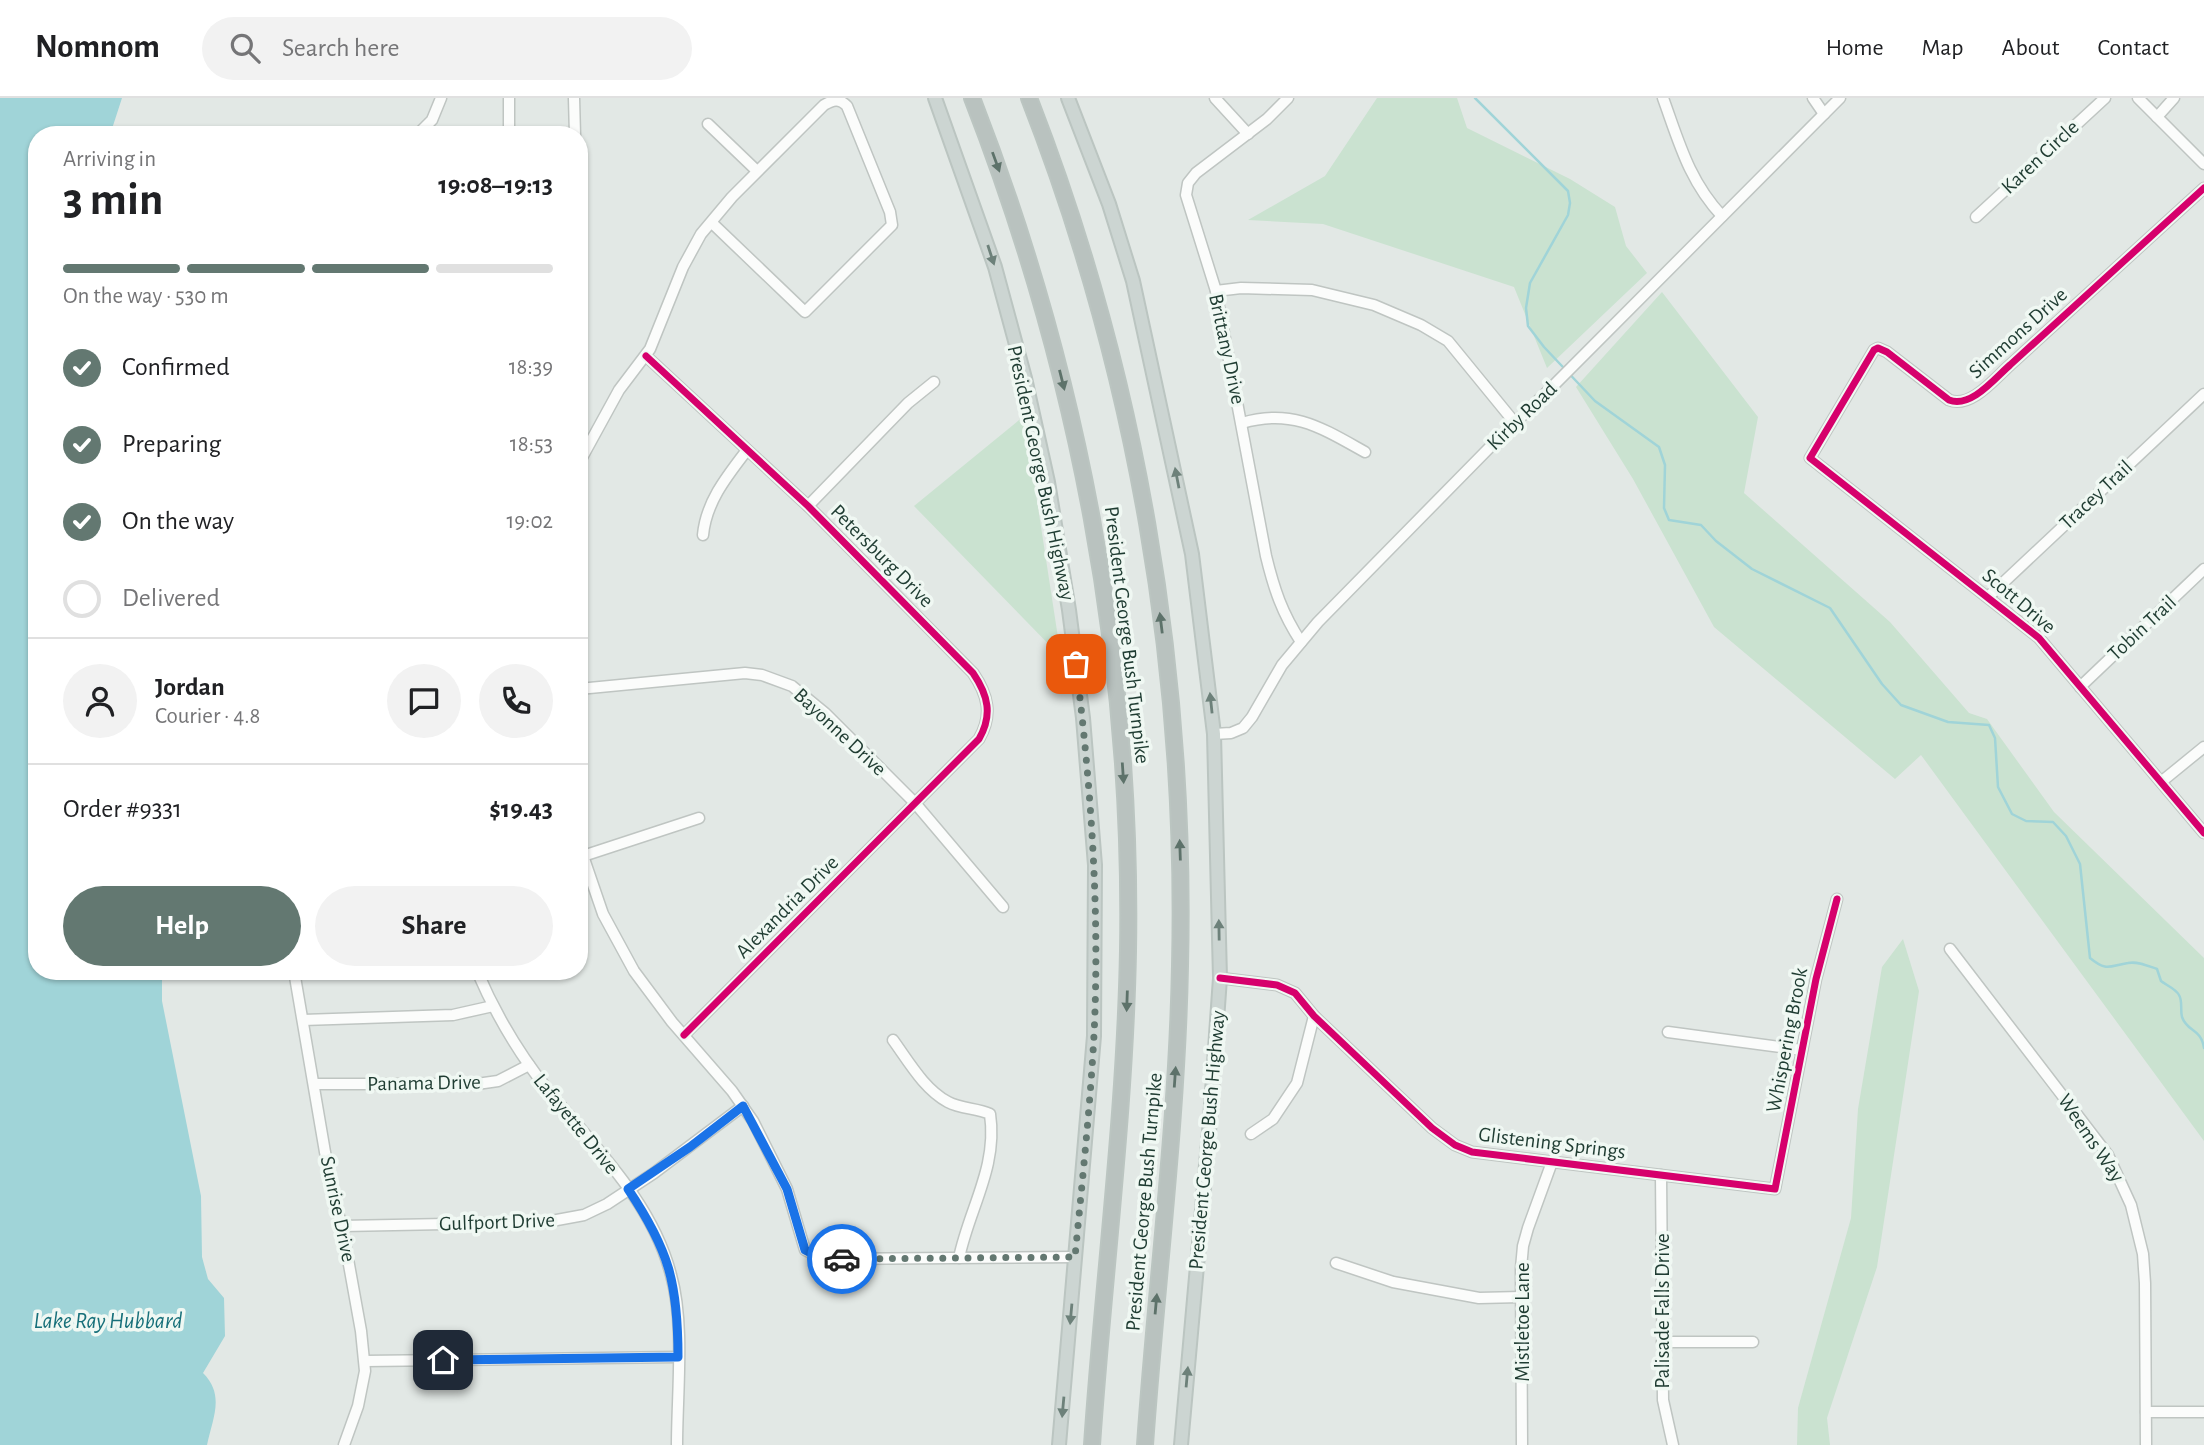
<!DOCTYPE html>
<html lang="en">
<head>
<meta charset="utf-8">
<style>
	body { margin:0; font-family:"Alegreya Sans",sans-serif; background:#f2f2f2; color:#202124; height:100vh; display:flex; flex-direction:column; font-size:26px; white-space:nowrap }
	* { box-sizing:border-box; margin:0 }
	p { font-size:23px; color:#757577 }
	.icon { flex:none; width:38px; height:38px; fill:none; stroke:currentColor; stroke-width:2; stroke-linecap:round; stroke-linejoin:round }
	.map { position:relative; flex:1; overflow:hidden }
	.panel { position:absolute; left:28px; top:28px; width:560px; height:854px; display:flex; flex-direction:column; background:#fff; border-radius:28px; box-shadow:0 2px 5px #0004 }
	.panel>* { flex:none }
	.pin { position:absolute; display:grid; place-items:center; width:60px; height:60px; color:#fff; margin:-30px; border-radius:14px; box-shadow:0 4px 10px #0006 }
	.courier { position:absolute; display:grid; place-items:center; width:70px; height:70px; margin:-35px; border:5px solid #1a73e8; border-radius:50%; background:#fff; color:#222; box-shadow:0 2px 9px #0007 }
	.headline em { font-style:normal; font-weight:700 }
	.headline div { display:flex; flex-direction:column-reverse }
	.headline { display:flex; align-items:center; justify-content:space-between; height:119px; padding:0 35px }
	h1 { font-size:46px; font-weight:700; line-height:52px }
	.bar { display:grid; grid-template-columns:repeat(4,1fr); gap:10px 7px; align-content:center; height:84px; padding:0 35px }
	.bar i { height:9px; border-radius:5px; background:#e0e0e0 }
	.bar .current { background:#637871 }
	.bar p { grid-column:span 4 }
	.line { display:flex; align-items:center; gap:18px; padding:0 35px; border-top:2px solid #e0e0e0 }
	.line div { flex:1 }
	.round { display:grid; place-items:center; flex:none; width:74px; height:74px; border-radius:37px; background:#f2f2f2 }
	ol { padding:0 35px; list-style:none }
	li { display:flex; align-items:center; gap:21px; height:77px }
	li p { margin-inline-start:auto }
	li .icon { padding:7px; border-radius:50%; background:#637871; color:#fff; stroke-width:4 }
	li:last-child { color:#757577 }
	li i { width:38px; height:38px; border:4px solid #e0e0e0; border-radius:50% }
	.button { display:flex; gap:14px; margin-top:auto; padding:14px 35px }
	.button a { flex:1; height:80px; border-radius:42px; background:#637871; color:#fff; font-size:28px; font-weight:700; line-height:80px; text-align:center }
	.button a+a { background:#f2f2f2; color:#202124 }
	header { display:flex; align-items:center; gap:42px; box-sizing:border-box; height:98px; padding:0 35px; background:#fff; border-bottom:2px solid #e0e0e0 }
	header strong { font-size:33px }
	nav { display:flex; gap:38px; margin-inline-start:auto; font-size:24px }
	.search { width:490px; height:63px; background:#f2f2f2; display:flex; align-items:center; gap:18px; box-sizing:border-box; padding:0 24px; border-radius:38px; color:#757577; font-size:26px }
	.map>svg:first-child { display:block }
	.green { fill:#cae2d0 }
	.water { fill:#a0d4d8 }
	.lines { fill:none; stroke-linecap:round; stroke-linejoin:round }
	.stream { stroke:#a0d4d8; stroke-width:2.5 }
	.minor-casing { stroke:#bfc5c2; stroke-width:13 }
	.major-casing { stroke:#bbc5c1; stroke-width:16 }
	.highway-casing { stroke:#bbc5c1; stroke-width:18 }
	.minor { stroke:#fbfcfb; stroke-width:10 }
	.major { stroke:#ccd5d2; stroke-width:12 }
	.highway { stroke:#b9c2bf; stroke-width:14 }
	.cycleway-casing { stroke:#f0f8f3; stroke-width:11 }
	.cycleway { stroke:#d6006c; stroke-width:7 }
	.oneway { fill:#5d726a }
	.oneway2 { fill:#6d817a }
	.done { stroke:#637871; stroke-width:7; stroke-dasharray:0 12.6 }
	.route { stroke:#1a73e8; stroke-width:9 }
	.labels { text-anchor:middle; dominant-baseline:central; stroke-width:7; stroke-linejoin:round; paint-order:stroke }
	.street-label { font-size:21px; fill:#1f3c32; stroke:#f0f8f3 }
	.water-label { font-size:23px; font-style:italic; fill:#17707a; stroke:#f0f8f3 }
</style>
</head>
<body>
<header>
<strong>Nomnom</strong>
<div class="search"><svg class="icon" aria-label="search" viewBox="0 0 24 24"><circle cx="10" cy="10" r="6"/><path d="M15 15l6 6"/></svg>Search here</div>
<nav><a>Home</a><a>Map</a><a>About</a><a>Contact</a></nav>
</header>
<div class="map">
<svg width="2204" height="1347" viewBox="0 0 2204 1347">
	<rect width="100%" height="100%" fill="#e2e8e5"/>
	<g class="green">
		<polygon points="1377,0 1457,0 1467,30 1570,81 1615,109 1626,148 1647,175 1547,270 1514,189 1323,126 1248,122 1325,78"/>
		<polygon points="1662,194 1758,319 1744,395 1890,524 1969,615 1987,621 2054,714 2204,860 2204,1043 1921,657 1895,681 1714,529 1633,381 1576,289"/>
		<polygon points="1024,318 1061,559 914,408"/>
		<polygon points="1903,841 1919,893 1877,1169 1827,1320 1830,1347 1797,1347 1798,1310 1851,1120 1858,1011 1882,869"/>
	</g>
	<path class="water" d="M0 0H122L110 37H37V873H162V903L201 1098 202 1159 208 1181 224 1200 225 1238 203 1275C225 1297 213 1319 207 1347H0Z"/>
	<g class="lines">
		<path class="stream" d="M1475 0 1568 93 1570 105 1568 117 1530 185 1526 210 1528 228 1544 249 1595 303 1659 349 1665 367 1664 410 1669 422 1701 427 1716 443 1752 471 1830 510 1882 586 1901 607 1948 624 1989 627 1995 640 1998 689 2012 716 2026 723 2053 724 2066 738 2080 766 2090 860C2107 874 2109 868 2128 865 2138 863 2148 868 2157 871L2161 883C2166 887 2176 891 2179 897 2183 904 2180 912 2182 919 2187 934 2201 930 2204 950"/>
		<defs>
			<g id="minor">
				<polyline points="574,0 575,37"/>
				<polyline points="1215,0 1248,36"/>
				<path d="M1288 0 1267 21 1196 75 1188 85 1186 97 1216 193 1266 458C1274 491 1282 515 1301 544"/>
				<path d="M1663 0C1679 44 1689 83 1722 118"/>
				<polyline points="1813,0 1824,16"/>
				<polyline points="2138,0 2204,66"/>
				<polyline points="2157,19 2174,0"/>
				<polyline points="708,26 757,73"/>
				<polyline points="417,37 432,22 441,0"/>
				<polyline points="509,37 509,0"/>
				<path d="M2204 90 2010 267C1996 279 1971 311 1949 302L1887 254 1878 250 1874 252 1810 360 2039 540 2204 735"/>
				<polyline points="1976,119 2105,0"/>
				<polyline points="1216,193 1241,190 1312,192 1374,207 1421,227 1448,243 1515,325"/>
				<path d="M646 258 808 408 973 575C988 597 993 617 979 641L684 937"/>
				<path d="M1242 325C1292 310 1322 330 1365 354"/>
				<path d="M579 365 619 292 650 251 683 169 701 136 732 99 824 7C833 2 839 0 847 8L890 114 892 127 805 214 711 124"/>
				<polyline points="808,408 908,305 934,284"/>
				<path d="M703 437C706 404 727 378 747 352"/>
				<polyline points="1989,498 2204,296"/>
				<polyline points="2080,589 2204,471"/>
				<polyline points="579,591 745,575 762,577 792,588 825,615 915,705 1003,809"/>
				<polyline points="1214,636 1231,635 1243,630 1252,619 1282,567 1318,524 1492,347 1551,290 1840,0"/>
				<polyline points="2161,684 2204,649"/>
				<polyline points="579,746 603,816 634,873 672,924 732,993 753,1023 787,1091 805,1152 823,1161 1075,1159"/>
				<polyline points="583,758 699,720"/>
				<polyline points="1950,851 2108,1057 2131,1107 2143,1156 2145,1185 2146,1347"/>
				<polyline points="294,873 325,1054 337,1112 342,1128 361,1233 365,1273 358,1308 344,1347"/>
				<path d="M477 873C495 915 519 956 548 992 594 1049 652 1103 671 1177 685 1226 677 1295 677 1347"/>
				<polyline points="1220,880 1277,887 1295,895 1314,918 1432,1030 1455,1047 1472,1054 1775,1091 1816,881 1837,801"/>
				<polyline points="303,922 453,917 493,908"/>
				<polyline points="1668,934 1802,952"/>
				<path d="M893 942C909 964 924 991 948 1004 961 1011 977 1010 990 1016 998 1069 969 1111 959 1160"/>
				<polyline points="315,986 477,986 498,983 529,967"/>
				<polyline points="1251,1036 1273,1021 1297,985 1314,918"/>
				<polyline points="1661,1077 1663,1302 1673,1347"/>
				<polyline points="342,1128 546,1124 584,1117 607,1106 654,1075 743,1008"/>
				<polyline points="1336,1165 1393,1184 1479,1200 1521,1199"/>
				<polyline points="1662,1244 1753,1244"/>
				<polyline points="365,1263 678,1259"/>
				<polyline points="2146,1314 2204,1314"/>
				<polyline points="1522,1347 1521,1170 1523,1148 1528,1130 1552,1064"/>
			</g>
			<g id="major">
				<polyline points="935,0 995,169 1025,280 1048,384 1069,512 1083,620 1095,767 1094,938 1059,1347"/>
				<polyline points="1068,0 1109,106 1133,183 1192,456 1214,636 1220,880 1210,1022 1181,1347"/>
			</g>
			<g id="highway">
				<path d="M972 0C1078 272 1133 562 1128 853 1125 1018 1103 1183 1092 1347"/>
				<path d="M1029 0C1136 274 1187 573 1180 868 1177 1028 1156 1187 1145 1347"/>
			</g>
		</defs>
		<use href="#minor" class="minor-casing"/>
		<use href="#major" class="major-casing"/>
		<use href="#highway" class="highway-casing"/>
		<use href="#minor" class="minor"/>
		<use href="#major" class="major"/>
		<use href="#highway" class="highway"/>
		<defs>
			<g id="cycleway">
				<path d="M2204 90 2010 267C1996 279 1971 311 1949 302L1887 254 1878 250 1874 252 1810 360 2039 540 2204 735"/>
				<path d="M646 258 808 408 973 575C988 597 993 617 979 641L684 937"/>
				<polyline points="1220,880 1277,887 1295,895 1314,918 1432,1030 1455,1047 1472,1054 1775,1091 1816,881 1837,801"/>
			</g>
		</defs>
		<use href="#cycleway" class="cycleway-casing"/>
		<use href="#cycleway" class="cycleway"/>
	</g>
	<defs><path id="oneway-solid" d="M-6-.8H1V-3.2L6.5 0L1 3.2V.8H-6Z" transform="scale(1.75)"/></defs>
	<g class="oneway">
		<use href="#oneway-solid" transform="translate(996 64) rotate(70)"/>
		<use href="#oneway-solid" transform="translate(1062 282) rotate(76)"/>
		<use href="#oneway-solid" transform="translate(1161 525) rotate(-97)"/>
		<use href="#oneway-solid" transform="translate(1123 675) rotate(86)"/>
		<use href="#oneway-solid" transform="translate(1180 752) rotate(-92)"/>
		<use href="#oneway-solid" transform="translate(1127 903) rotate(92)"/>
		<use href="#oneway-solid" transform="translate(1175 979) rotate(-86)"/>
		<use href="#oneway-solid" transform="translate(1156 1206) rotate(-85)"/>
	</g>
	<g class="oneway2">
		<use href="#oneway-solid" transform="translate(991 157) rotate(72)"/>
		<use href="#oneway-solid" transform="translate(1177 380) rotate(-101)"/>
		<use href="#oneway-solid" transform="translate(1211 605) rotate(-96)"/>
		<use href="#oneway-solid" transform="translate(1219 832) rotate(-91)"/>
		<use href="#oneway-solid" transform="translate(1071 1216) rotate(95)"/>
		<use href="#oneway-solid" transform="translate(1187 1279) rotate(-85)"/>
		<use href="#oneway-solid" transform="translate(1063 1309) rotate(95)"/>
	</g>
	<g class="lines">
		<path class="done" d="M842 1161 1075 1159C1082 1085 1090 1011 1094 937 1100 813 1091 689 1076 566"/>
		<path class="route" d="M443 1262 678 1259C678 1185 669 1152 628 1091L690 1049 743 1008 787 1091 805 1152 823 1161H842"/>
	</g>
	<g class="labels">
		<g class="street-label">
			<text transform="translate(2040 59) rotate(-43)">Karen Circle</text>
			<text transform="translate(2018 235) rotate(-42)">Simmons Drive</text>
			<text transform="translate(1227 251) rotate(78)">Brittany Drive</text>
			<text transform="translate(1522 318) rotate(-44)">Kirby Road</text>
			<text transform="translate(1041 375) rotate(78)">President George Bush Highway</text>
			<text transform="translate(2096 397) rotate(-43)">Tracey Trail</text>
			<text transform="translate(882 458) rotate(45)">Petersburg Drive</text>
			<text transform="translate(2019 503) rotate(40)">Scott Drive</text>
			<text transform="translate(2142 530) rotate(-43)">Tobin Trail</text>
			<text transform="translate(1127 537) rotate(83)">President George Bush Turnpike</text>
			<text transform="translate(840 634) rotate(43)">Bayonne Drive</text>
			<text transform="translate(787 809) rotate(-45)">Alexandria Drive</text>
			<text transform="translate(1787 942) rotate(-79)">Whispering Brook</text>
			<text transform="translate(424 985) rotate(-1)">Panama Drive</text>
			<text transform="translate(576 1026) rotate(51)">Lafayette Drive</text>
			<text transform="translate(2091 1040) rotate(56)">Weems Way</text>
			<text transform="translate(1207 1042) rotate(-85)">President George Bush Highway</text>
			<text transform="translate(1552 1045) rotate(7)">Glistening Springs</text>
			<text transform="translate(1144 1104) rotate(-85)">President George Bush Turnpike</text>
			<text transform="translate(338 1111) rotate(78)">Sunrise Drive</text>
			<text transform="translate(497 1124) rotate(-2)">Gulfport Drive</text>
			<text transform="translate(1662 1213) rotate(-90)">Palisade Falls Drive</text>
			<text transform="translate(1522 1224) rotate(-90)">Mistletoe Lane</text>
		</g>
		<g class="water-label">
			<text x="108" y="1223">Lake Ray Hubbard</text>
		</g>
	</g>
</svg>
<div class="pin" style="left:1076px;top:566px;background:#ea580c"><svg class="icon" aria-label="bag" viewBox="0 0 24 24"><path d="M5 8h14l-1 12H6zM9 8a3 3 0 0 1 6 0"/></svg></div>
<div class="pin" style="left:443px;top:1262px;background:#1f2937"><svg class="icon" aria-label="home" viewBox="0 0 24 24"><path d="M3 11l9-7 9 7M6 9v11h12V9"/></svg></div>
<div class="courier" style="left:842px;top:1161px"><svg class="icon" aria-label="car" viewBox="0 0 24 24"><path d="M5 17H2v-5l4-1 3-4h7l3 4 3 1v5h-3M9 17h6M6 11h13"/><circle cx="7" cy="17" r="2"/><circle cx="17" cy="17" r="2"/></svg></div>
<section class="panel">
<div class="headline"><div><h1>3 min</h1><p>Arriving in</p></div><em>19:08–19:13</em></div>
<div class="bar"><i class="current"></i><i class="current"></i><i class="current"></i><i></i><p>On the way · 530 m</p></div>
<ol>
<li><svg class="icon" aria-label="check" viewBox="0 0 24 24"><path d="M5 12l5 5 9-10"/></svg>Confirmed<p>18:39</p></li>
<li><svg class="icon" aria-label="check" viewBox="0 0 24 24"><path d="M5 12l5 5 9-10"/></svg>Preparing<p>18:53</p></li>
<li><svg class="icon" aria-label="check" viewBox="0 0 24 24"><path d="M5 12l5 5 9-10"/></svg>On the way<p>19:02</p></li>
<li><i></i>Delivered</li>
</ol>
<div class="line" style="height:126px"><a class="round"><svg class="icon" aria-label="person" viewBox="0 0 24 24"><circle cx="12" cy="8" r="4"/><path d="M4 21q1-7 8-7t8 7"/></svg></a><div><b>Jordan</b><p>Courier · 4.8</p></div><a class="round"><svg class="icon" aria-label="chat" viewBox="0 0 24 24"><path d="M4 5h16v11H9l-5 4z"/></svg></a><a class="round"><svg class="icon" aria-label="phone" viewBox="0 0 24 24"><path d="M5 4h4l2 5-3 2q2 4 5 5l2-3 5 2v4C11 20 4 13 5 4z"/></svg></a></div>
<div class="line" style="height:91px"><div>Order #9331</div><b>$19.43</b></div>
<div class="button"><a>Help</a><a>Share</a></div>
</section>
</div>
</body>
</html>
